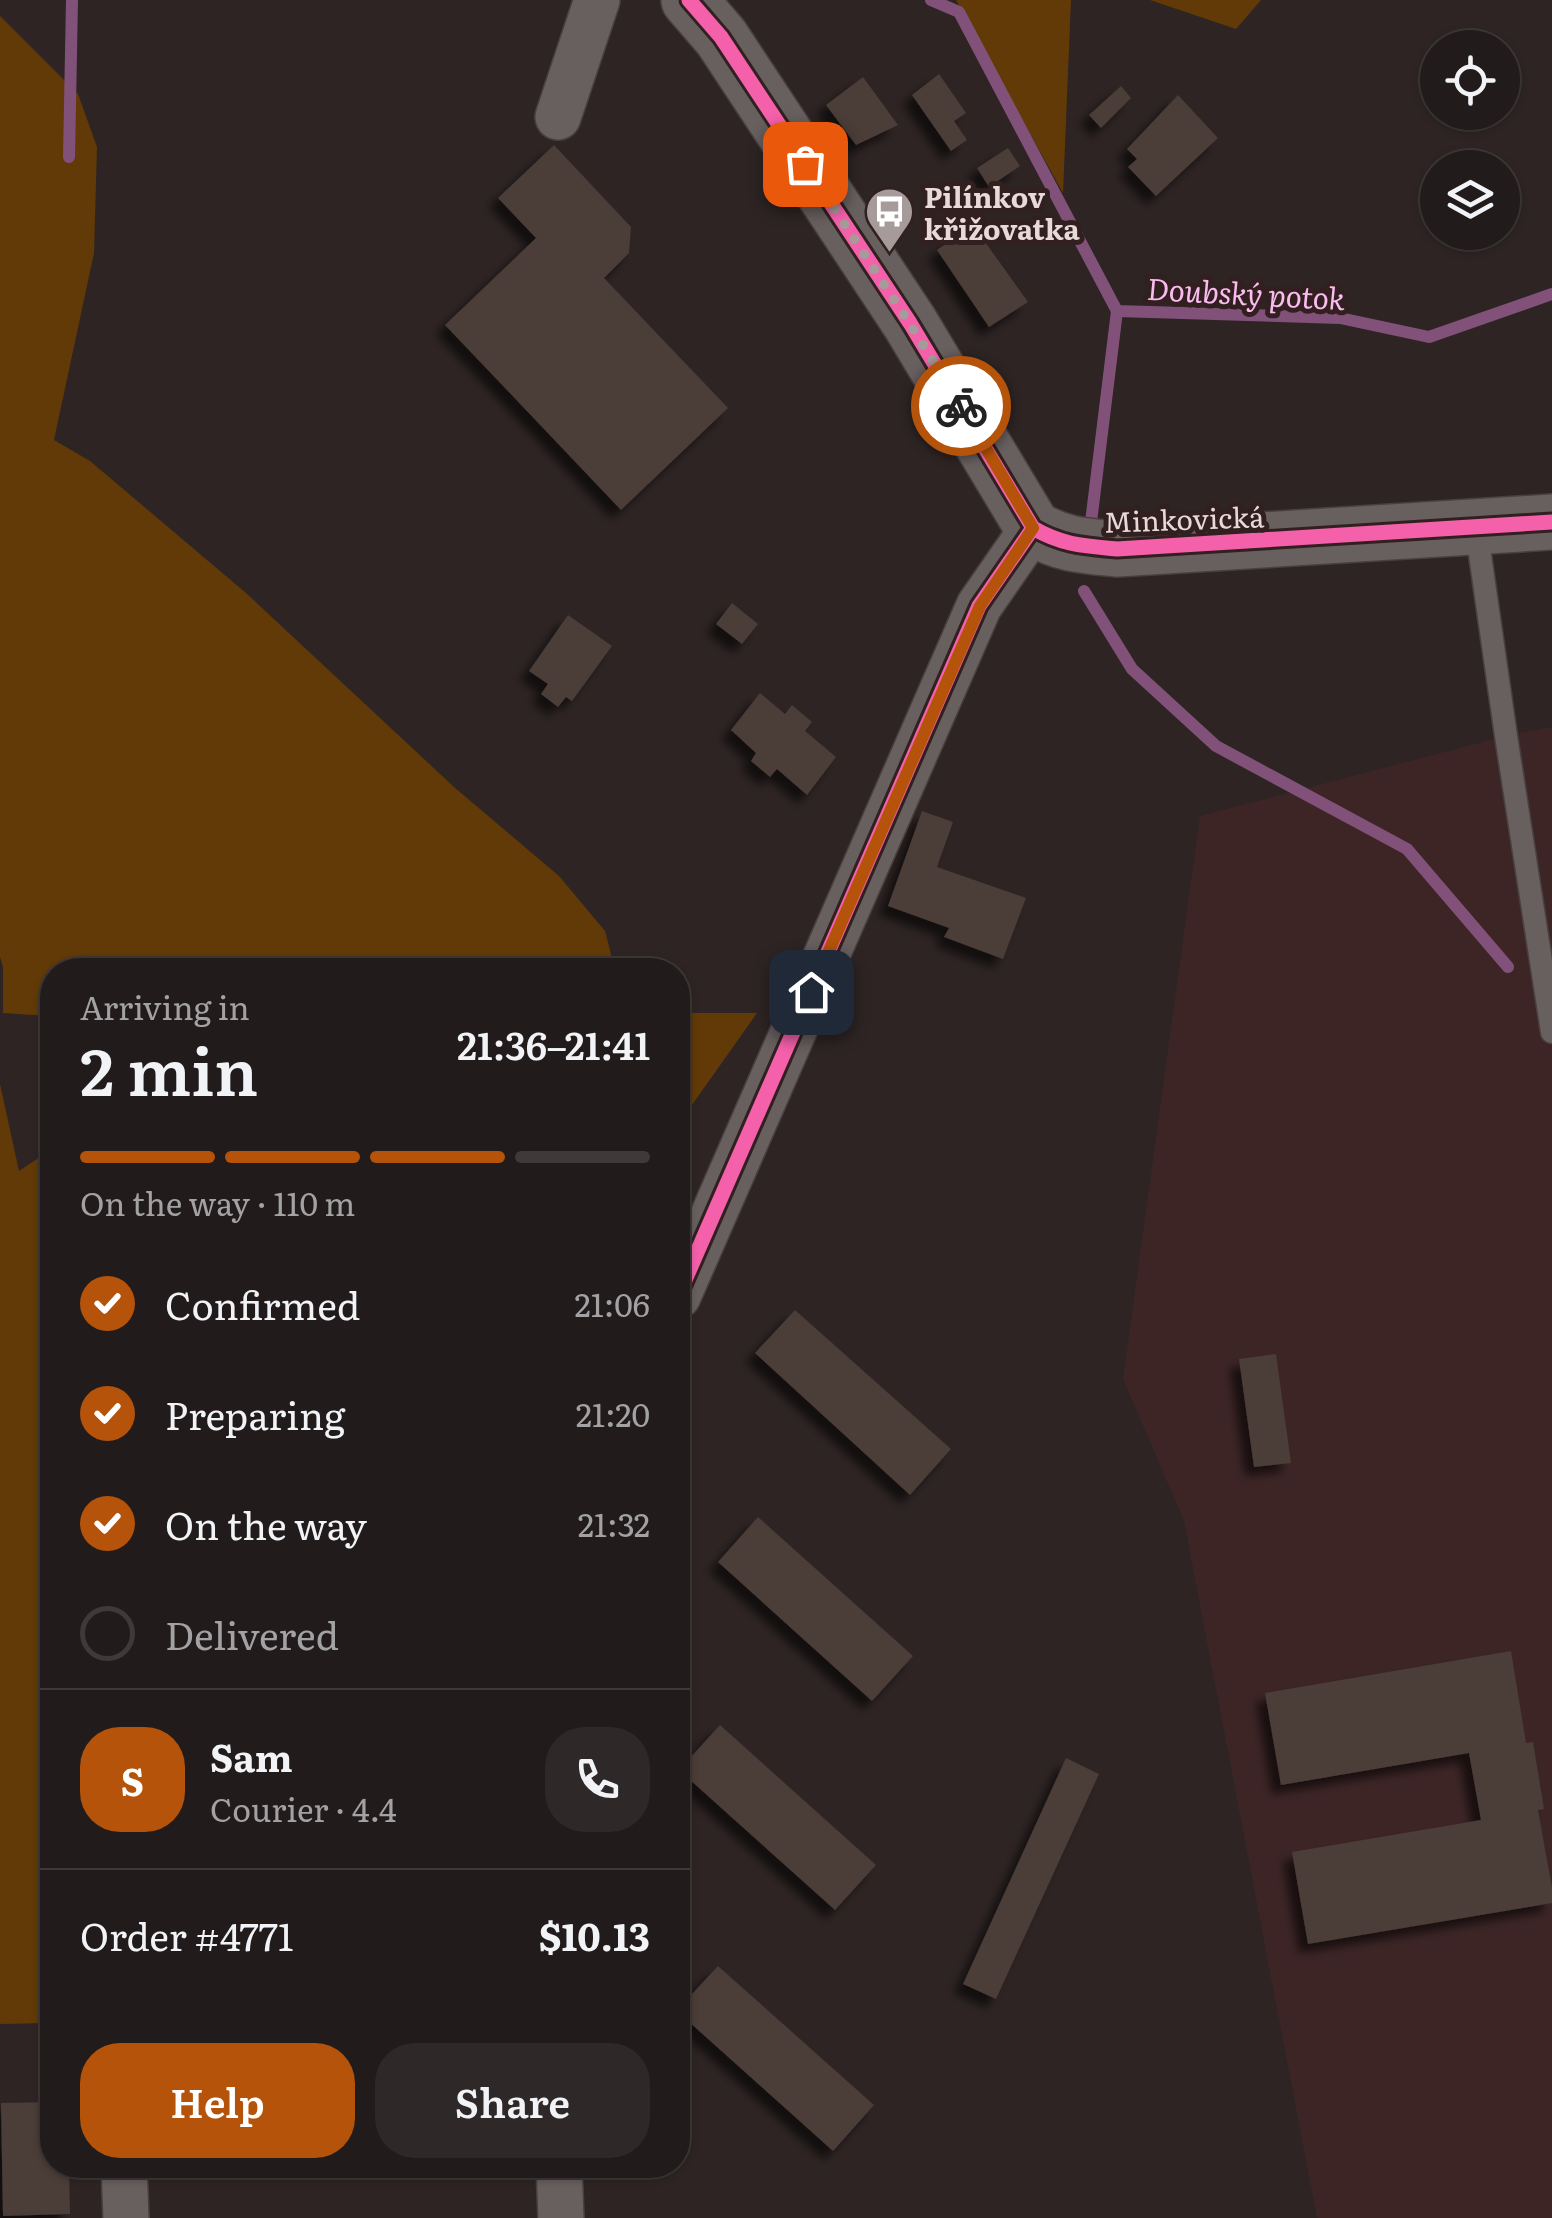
<!DOCTYPE html>
<html lang="en">
<head>
<meta charset="utf-8">
<style>
	body { margin:0; font-family:Literata,serif; background:#2e2828; color:#f1f3f6; height:100vh; display:flex; flex-direction:column; font-size:38px; white-space:nowrap }
	* { box-sizing:border-box; margin:0 }
	p { font-size:32px; color:#a2a1a3 }
	.icon { flex:none; width:55px; height:55px; fill:none; stroke:currentColor; stroke-width:2; stroke-linecap:round; stroke-linejoin:round }
	.map { position:relative; flex:1; overflow:hidden }
	.sheet { position:absolute; left:40px; top:958px; width:650px; height:1220px; display:flex; flex-direction:column; background:#221b1b; border-radius:40px; box-shadow:0 2px 8px #0004,0 0 0 2px #3f393a }
	.sheet>* { flex:none }
	.fabs { position:absolute; left:1420px; top:30px; display:grid; gap:20px }
	.fabs a { display:grid; place-items:center; width:100px; height:100px; border-radius:50%; background:#221b1b; box-shadow:0 2px 8px #0004,0 0 0 2px #3f393a; font-size:50px }
	.pin { position:absolute; display:grid; place-items:center; width:85px; height:85px; color:#fff; margin:-42px; border-radius:20px; box-shadow:0 5px 15px #0006 }
	.courier { position:absolute; display:grid; place-items:center; width:100px; height:100px; margin:-50px; border:8px solid #b45309; border-radius:50%; background:#fff; color:#222; box-shadow:0 2px 12px #0007 }
	.overview em { font-style:normal; font-weight:600 }
	.overview div { display:flex; flex-direction:column-reverse }
	.overview { display:flex; align-items:center; justify-content:space-between; height:170px; padding:0 40px }
	h1 { font-size:65px; font-weight:600; line-height:75px }
	.bar { display:grid; grid-template-columns:repeat(4,1fr); gap:15px 10px; align-content:center; height:120px; padding:0 40px }
	.bar i { height:12px; border-radius:8px; background:#3f393a }
	.bar .active { background:#b45309 }
	.bar p { grid-column:span 4 }
	.line { display:flex; align-items:center; gap:25px; padding:0 40px; border-top:2px solid #3f393a }
	.line div { flex:1 }
	.round { display:grid; place-items:center; flex:none; width:105px; height:105px; border-radius:40px; background:#2e2828 }
	ol { padding:0 40px; list-style:none }
	li { display:flex; align-items:center; gap:30px; height:110px }
	li p { margin-inline-start:auto }
	li .icon { padding:10px; border-radius:50%; background:#b45309; color:#fff; stroke-width:4 }
	li:last-child { color:#a2a1a3 }
	li i { width:55px; height:55px; border:5px solid #3f393a; border-radius:50% }
	.primary-button { display:flex; gap:20px; margin-top:auto; padding:20px 40px }
	.primary-button a { flex:1; height:115px; border-radius:40px; background:#b45309; color:#fff; font-size:40px; font-weight:600; line-height:115px; text-align:center }
	.primary-button a+a { background:#2e2828; color:#f1f3f6 }
	.map>svg:first-child { display:block }
	.built { fill:#3d2526 }
	.green { fill:#613a07 }
	.lines { fill:none; stroke-linecap:round; stroke-linejoin:round }
	.stream { stroke:#82517a; stroke-width:12 }
	.building { fill:#4b3c37; filter:url(#shadow) }
	.service-casing { stroke:#483f3f; stroke-width:25 }
	.minor-casing { stroke:#483f3f; stroke-width:48 }
	.tertiary-casing { stroke:#483f3f; stroke-width:58 }
	.service { stroke:#685f5f; stroke-width:22 }
	.minor { stroke:#685f5f; stroke-width:45 }
	.tertiary { stroke:#685f5f; stroke-width:55 }
	.cycleway-casing { stroke:#322020; stroke-width:21 }
	.cycleway { stroke:#f560ab; stroke-width:15 }
	.done { stroke:#a69a9a; stroke-width:10; stroke-dasharray:0 18 }
	.route { stroke:#b45309; stroke-width:12 }
	.labels { text-anchor:middle; dominant-baseline:central; stroke-width:10; stroke-linejoin:round; paint-order:stroke }
	.poi-label { font-size:28px; font-weight:bold; fill:#e7dad9; stroke:#322020; text-anchor:start }
	.street-label { font-size:28px; fill:#e7dad9; stroke:#322020 }
	.water-label { font-size:30px; font-style:italic; fill:#fabbf0; stroke:#322020 }
</style>
</head>
<body>
<div class="map">
<svg width="1552" height="2218" viewBox="0 0 1552 2218">
	<defs>
		<filter id="shadow"><feDropShadow dx="-9" dy="9" stdDeviation="5" flood-color="#0009"/></filter>
	</defs>
	<rect width="100%" height="100%" fill="#2e2424"/>
	<polygon class="built" points="1552,727 1552,2218 1317,2218 1184,1521 1123,1379 1200,816 1506,736"/>
	<g class="green">
		<polygon points="956,0 1071,0 1063,193"/>
		<polygon points="1150,0 1261,0 1236,29"/>
		<polygon points="0,16 78,94 97,147 94,253 54,440 90,461 246,593 454,787 559,876 605,931 615,970 52,970 52,1021 49,1016 3,1013 3,967 0,957"/>
		<polygon points="678,1013 757,1013 682,1119 678,1130"/>
		<polygon points="0,1084 19,1171 52,1149 52,2023 0,2024"/>
	</g>
	<g class="lines">
		<g class="stream">
			<polyline points="931,0 959,12 1117,311 1340,318 1429,337 1552,294"/>
			<polyline points="69,157 72,0"/>
			<polyline points="1091,522 1117,311"/>
			<polyline points="1084,591 1132,669 1216,746 1407,849 1508,967"/>
		</g>
	</g>
	<g class="building">
		<polygon points="939,74 966,113 954,121 967,140 951,151 912,95"/>
		<polygon points="863,77 898,125 856,145 826,105"/>
		<polygon points="1121,86 1131,98 1101,128 1089,115"/>
		<polygon points="1178,95 1218,138 1156,196 1128,167 1137,159 1127,149"/>
		<polygon points="554,145 631,227 629,253 604,278 728,408 621,510 445,325 536,238 498,198"/>
		<polygon points="1008,148 1020,166 989,187 977,168"/>
		<polygon points="973,225 1028,302 989,327 937,250"/>
		<polygon points="732,603 758,624 742,644 716,624"/>
		<polygon points="568,615 612,646 572,701 566,697 558,707 541,694 548,684 529,671"/>
		<polygon points="760,693 785,714 792,705 812,722 805,731 836,757 807,795 777,769 770,777 751,761 756,753 731,730"/>
		<polygon points="922,811 953,822 937,867 1026,898 1003,959 944,937 949,928 888,906"/>
		<polygon points="795,1310 951,1449 910,1495 755,1353"/>
		<polygon points="1276,1354 1291,1463 1254,1467 1239,1359"/>
		<polygon points="758,1517 913,1656 872,1701 718,1562"/>
		<polygon points="1511,1651 1526,1743 1533,1742 1544,1809 1538,1810 1552,1888 1552,1903 1308,1944 1292,1852 1481,1820 1469,1753 1281,1785 1265,1693"/>
		<polygon points="720,1725 876,1865 835,1910 679,1770"/>
		<polygon points="1066,1758 1099,1774 996,1999 963,1984"/>
		<polygon points="718,1966 874,2105 833,2151 678,2012 678,2009"/>
		<polygon points="52,2102 52,2165 69,2165 70,2214 3,2216 1,2103"/>
	</g>
	<g class="lines">
		<defs>
			<polyline id="service" points="1476,527 1506,736 1552,1032"/>
			<g id="minor">
				<polyline points="558,117 597,0"/>
				<polyline points="678,1296 979,606 1033,528"/>
				<polyline points="124,2165 126,2218"/>
				<polyline points="559,2165 561,2218"/>
			</g>
			<path id="tertiary" d="M689 0 721 37 910 323 1033 528C1062 545 1084 546 1117 549L1552 522"/>
		</defs>
		<use href="#service" class="service-casing"/>
		<use href="#minor" class="minor-casing"/>
		<use href="#tertiary" class="tertiary-casing"/>
		<use href="#service" class="service"/>
		<use href="#minor" class="minor"/>
		<use href="#tertiary" class="tertiary"/>
		<defs>
			<g id="cycleway">
				<path d="M689 0 721 37 910 323 1033 528C1062 545 1084 546 1117 549L1552 522"/>
				<polyline points="678,1296 979,606 1033,528"/>
			</g>
		</defs>
		<use href="#cycleway" class="cycleway-casing"/>
		<use href="#cycleway" class="cycleway"/>
	</g>
	<g class="lines">
		<polyline class="done" points="805,164 910,324 961,406"/>
		<polyline class="route" points="811,992 980,606 1033,528 961,406"/>
	</g>
	<defs>
		<symbol id="bus-pin" viewBox="-11 -11 22 30"><path d="M0 17L-7.5 6A9.5 9.5 0 1 1 7.5 6Z" fill="#a69a9a" stroke="#322020"/><path d="M-5-6H5V4H4V6H2V4H-2V6H-4V4H-5ZM-3.5-4V0h7V-4ZM-3.5 1.2v1.5H-2V1.2ZM2 1.2v1.5H3.5V1.2Z" fill="#fff"/></symbol>
	</defs>
	<g fill-rule="evenodd">
		<use href="#bus-pin" x="862" y="184" width="55" height="75"/>
	</g>
	<g class="labels">
		<g class="poi-label">
			<text x="924" y="196">Pilínkov<tspan x="924" dy="32">křižovatka</tspan></text>
		</g>
		<g class="street-label">
			<text transform="translate(1184 518) rotate(-2)">Minkovická</text>
		</g>
		<g class="water-label">
			<text transform="translate(1246 292) rotate(3)">Doubský potok</text>
		</g>
	</g>
</svg>
<div class="fabs">
<a><svg class="icon" aria-label="locate" viewBox="0 0 24 24"><circle cx="12" cy="12" r="6"/><path d="M12 2v4M12 18v4M2 12h4M18 12h4"/></svg></a>
<a><svg class="icon" aria-label="layers" viewBox="0 0 24 24"><path d="M12 4l9 5-9 5-9-5zM3 14l9 5 9-5"/></svg></a>
</div>
<div class="pin" style="left:805px;top:164px;background:#ea580c"><svg class="icon" aria-label="bag" viewBox="0 0 24 24"><path d="M5 8h14l-1 12H6zM9 8a3 3 0 0 1 6 0"/></svg></div>
<div class="pin" style="left:811px;top:992px;background:#1f2937"><svg class="icon" aria-label="home" viewBox="0 0 24 24"><path d="M3 11l9-7 9 7M6 9v11h12V9"/></svg></div>
<div class="courier" style="left:961px;top:406px"><svg class="icon" aria-label="bike" viewBox="0 0 24 24"><circle cx="6" cy="16" r="4"/><circle cx="18" cy="16" r="4"/><path d="M6 16l4-8h5l3 8M10 8l3 8H6M13 5h3"/></svg></div>
<section class="sheet">
<div class="overview"><div><h1>2 min</h1><p>Arriving in</p></div><em>21:36–21:41</em></div>
<div class="bar"><i class="active"></i><i class="active"></i><i class="active"></i><i></i><p>On the way · 110 m</p></div>
<ol>
<li><svg class="icon" aria-label="check" viewBox="0 0 24 24"><path d="M5 12l5 5 9-10"/></svg>Confirmed<p>21:06</p></li>
<li><svg class="icon" aria-label="check" viewBox="0 0 24 24"><path d="M5 12l5 5 9-10"/></svg>Preparing<p>21:20</p></li>
<li><svg class="icon" aria-label="check" viewBox="0 0 24 24"><path d="M5 12l5 5 9-10"/></svg>On the way<p>21:32</p></li>
<li><i></i>Delivered</li>
</ol>
<div class="line" style="height:180px"><b class="round" style="background:#b45309;color:#fff">S</b><div><b>Sam</b><p>Courier · 4.4</p></div><a class="round"><svg class="icon" aria-label="phone" viewBox="0 0 24 24"><path d="M5 4h4l2 5-3 2q2 4 5 5l2-3 5 2v4C11 20 4 13 5 4z"/></svg></a></div>
<div class="line" style="height:130px"><div>Order #4771</div><b>$10.13</b></div>
<div class="primary-button"><a>Help</a><a>Share</a></div>
</section>
</div>
</body>
</html>
